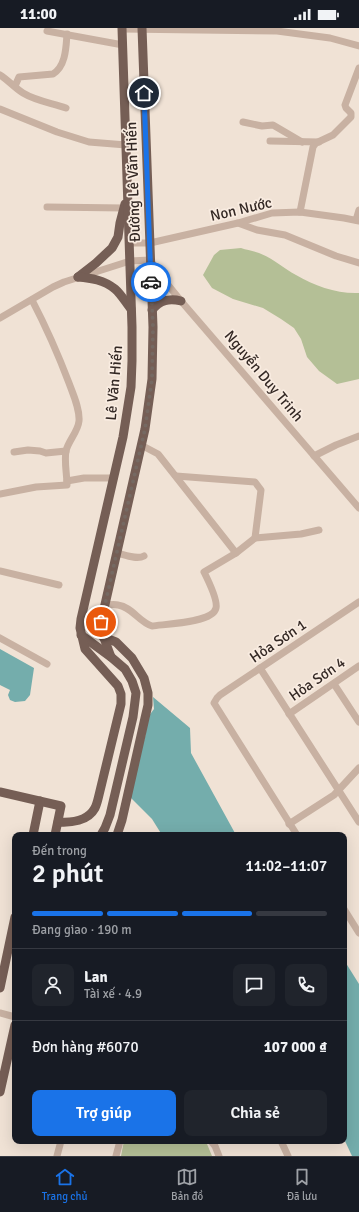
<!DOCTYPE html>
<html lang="vi">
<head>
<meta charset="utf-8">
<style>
	body { margin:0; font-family:Signika,sans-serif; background:#20242c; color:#f1f3f6; height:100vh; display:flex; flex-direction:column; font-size:15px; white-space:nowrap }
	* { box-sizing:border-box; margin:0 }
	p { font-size:13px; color:#9ea1a6 }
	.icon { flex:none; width:22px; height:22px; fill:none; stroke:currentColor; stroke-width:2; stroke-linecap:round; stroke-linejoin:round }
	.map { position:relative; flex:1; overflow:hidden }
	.drawer { position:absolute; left:12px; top:804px; width:335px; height:312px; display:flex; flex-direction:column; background:#171b24; border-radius:8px; box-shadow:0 4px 16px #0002 }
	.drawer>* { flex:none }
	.pin { position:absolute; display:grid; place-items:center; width:34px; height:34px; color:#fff; margin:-17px; border:2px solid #fff; border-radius:50%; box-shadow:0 1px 4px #0007 }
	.courier { position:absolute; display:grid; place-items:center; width:40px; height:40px; margin:-20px; border:3px solid #1a73e8; border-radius:50%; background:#fff; color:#222; box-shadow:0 1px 5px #0007 }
	.summary em { font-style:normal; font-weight:600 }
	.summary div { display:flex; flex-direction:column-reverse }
	.summary { display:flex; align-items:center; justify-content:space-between; height:68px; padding:0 20px }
	h1 { font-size:26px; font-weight:600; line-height:30px }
	.bar { display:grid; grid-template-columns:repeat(4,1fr); gap:6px 4px; align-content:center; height:48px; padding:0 20px }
	.bar i { height:5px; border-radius:3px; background:#363941 }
	.bar .active { background:#1a73e8 }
	.bar p { grid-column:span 4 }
	.line { display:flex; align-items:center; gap:10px; padding:0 20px; border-top:1px solid #363941 }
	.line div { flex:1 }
	.round { display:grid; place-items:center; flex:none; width:42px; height:42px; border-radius:8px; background:#20242c }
	.action { display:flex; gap:8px; margin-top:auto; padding:8px 20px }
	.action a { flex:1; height:46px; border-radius:8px; background:#1a73e8; color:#fff; font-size:16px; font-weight:600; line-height:46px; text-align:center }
	.action a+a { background:#20242c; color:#f1f3f6 }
	.status { display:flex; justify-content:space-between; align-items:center; height:28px; padding:0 20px; background:#171b24; direction:ltr }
	.status svg { height:11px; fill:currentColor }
	.menu { display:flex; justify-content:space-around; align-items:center; height:56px; border-top:1px solid #363941; background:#171b24; font-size:11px; color:#9ea1a6 }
	.menu a { display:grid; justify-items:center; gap:2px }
	.menu .active { color:#1a73e8 }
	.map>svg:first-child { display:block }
	.green { fill:#b4bf96 }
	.water { fill:#74adac }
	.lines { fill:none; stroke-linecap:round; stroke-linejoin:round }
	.minor { stroke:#c8b1a2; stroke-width:7 }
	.major { stroke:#755e55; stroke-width:9 }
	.done { stroke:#756962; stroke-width:4; stroke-dasharray:0 7.2 }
	.route { stroke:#1a73e8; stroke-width:5 }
	.labels { text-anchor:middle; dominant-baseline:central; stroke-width:3.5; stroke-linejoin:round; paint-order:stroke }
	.street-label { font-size:15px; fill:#332824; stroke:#f9ece1 }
</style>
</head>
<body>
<div class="status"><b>11:00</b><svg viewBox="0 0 49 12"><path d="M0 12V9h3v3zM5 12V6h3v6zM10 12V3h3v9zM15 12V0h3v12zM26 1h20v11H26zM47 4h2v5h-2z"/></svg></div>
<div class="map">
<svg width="359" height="1128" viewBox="0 0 359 1128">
	<rect width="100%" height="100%" fill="#f0e2d5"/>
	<g class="green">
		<path d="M241 220C247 222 253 223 259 225 274 231 283 240 296 247 315 258 337 266 359 265V351L337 356 319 343 307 329 301 311 294 300 281 291 263 280 233 271 212 260 203 247 214 227 220 222Z"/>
		<polygon points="124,1113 204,1113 207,1116 212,1128 121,1128"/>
	</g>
	<g class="water">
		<polygon points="0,621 34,640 30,667 25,673 15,674 10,672 8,667 10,662 0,657"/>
		<polygon points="153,669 190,700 191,725 236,807 162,807 152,791 130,769 142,718 145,709 148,689 154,681"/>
		<polygon points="344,932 359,956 359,1128 352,1128 344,1111"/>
	</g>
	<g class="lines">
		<g class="minor">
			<polyline points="122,1 277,3 330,10 359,18"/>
			<polyline points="47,3 123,17"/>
			<path d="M0 47C8 52 15 60 23 65 36 73 52 75 66 80"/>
			<path d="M15 58 19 49 53 46C66 38 66 19 67 6"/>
			<polyline points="0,81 57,104 89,114 126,117"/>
			<polyline points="243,94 262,98 273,97 302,114"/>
			<polyline points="270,113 319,114"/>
			<polyline points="47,179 124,180"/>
			<polyline points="300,184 313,119 316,115 333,107 351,89 351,85 346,80 345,77 359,40"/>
			<polyline points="356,192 359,182"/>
			<polyline points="238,195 257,202 285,207 336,228 359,235"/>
			<polyline points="130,215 150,215 238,195 272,185 300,184 344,190 359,193"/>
			<polyline points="0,290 53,259 64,254 130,233 150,232 164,252 181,273 359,480"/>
			<polyline points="141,417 158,426 236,525"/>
			<polyline points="14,424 28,422 40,423 46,425 66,423"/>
			<polyline points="314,428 336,417 359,408"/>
			<polyline points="67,453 84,450 114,450"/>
			<path d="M0 466 36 459 67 457C67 447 64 433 66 423 68 413 78 404 79 393 80 381 73 366 69 355 58 326 46 299 32 272"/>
			<polyline points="255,510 301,506 319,502"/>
			<path d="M117 525C125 527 137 532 144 528"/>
			<polyline points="0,543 59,557"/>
			<path d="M105 577C109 577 114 576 118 577 132 579 139 594 152 598 165 596 213 595 216 580 218 572 208 552 204 544L236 525 255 510 261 462 255 454 176 448"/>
			<polyline points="0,610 47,636"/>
			<polyline points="260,640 359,794"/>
			<polyline points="334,656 359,694"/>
			<polyline points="289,686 359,638"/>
			<polyline points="289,796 334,767 359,740"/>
			<polyline points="297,807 214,675 217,670 220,667 359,574"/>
			<polyline points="344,881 359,905"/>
			<polyline points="0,985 15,989"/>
			<polyline points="211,1113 215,1118 219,1128"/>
			<polyline points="281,1113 288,1128"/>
			<polyline points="57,1128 61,1113"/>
			<polyline points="116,1128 120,1113"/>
		</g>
		<g class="major">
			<polyline points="78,249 96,235 112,220 118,209 120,195 125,176"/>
			<path d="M78 249C91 250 104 252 115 261 121 266 126 275 131 281"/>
			<path d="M152 282C160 272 169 270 181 273"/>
			<polyline points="81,607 111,629 125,641 132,653 136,665 133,689 110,787 105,800 101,807"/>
			<polyline points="103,609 116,614 132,630 144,650 148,665 148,677 145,690 122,792 117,807"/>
			<polyline points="111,629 101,602 101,594 145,401 152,351 153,299 142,0"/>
			<polyline points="0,764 61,778 55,807"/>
			<path d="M58 794C71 795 88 793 95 780 97 776 98 771 99 767L121 676V666L118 658 85 621 80 600 81 591 123 409 131 359 132 333V299L122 0"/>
			<polyline points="33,807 40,773"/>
			<polyline points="0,960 15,889"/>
			<polyline points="0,1064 15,997"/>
		</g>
	</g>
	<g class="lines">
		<polyline class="done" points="101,594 145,401 152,351 153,299 151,254"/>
		<polyline class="route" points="144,65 151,254"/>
	</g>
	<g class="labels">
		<g class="street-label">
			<text transform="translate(133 154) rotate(-92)">Đường Lê Văn Hiến</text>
			<text transform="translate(241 181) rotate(-13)">Non Nước</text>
			<text transform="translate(264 348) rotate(50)">Nguyễn Duy Trinh</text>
			<text transform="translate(114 355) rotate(-85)">Lê Văn Hiến</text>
			<text transform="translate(278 613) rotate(-34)">Hỏa Sơn 1</text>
			<text transform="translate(317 651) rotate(-35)">Hỏa Sơn 4</text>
		</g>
	</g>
</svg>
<div class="pin" style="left:101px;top:594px;background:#ea580c"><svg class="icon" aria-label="bag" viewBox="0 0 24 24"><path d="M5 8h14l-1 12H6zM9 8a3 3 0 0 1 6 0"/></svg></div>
<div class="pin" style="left:144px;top:65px;background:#1f2937"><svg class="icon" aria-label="home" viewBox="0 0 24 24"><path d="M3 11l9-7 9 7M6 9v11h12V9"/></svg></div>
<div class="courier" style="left:151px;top:254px"><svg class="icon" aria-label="car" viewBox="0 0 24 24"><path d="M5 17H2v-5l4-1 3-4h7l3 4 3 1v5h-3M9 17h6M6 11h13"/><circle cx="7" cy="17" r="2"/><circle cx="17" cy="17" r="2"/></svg></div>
<section class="drawer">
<div class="summary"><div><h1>2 phút</h1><p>Đến trong</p></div><em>11:02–11:07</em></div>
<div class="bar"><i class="active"></i><i class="active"></i><i class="active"></i><i></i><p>Đang giao · 190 m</p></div>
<div class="line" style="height:72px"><a class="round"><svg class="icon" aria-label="person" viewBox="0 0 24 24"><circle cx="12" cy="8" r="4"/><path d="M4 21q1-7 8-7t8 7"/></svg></a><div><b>Lan</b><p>Tài xế · 4.9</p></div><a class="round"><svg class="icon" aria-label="chat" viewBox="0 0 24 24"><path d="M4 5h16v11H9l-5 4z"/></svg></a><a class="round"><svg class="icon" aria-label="phone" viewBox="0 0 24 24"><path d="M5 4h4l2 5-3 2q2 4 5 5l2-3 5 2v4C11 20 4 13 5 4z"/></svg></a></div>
<div class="line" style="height:52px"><div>Đơn hàng #6070</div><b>107 000 ₫</b></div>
<div class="action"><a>Trợ giúp</a><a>Chia sẻ</a></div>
</section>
</div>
<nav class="menu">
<a class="active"><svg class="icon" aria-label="home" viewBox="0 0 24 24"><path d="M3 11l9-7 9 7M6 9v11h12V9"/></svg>Trang chủ</a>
<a><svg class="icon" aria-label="map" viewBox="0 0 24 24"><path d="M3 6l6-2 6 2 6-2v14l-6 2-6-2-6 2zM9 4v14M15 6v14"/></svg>Bản đồ</a>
<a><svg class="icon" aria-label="saved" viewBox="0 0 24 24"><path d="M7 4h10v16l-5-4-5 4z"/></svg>Đã lưu</a>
</nav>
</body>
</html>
